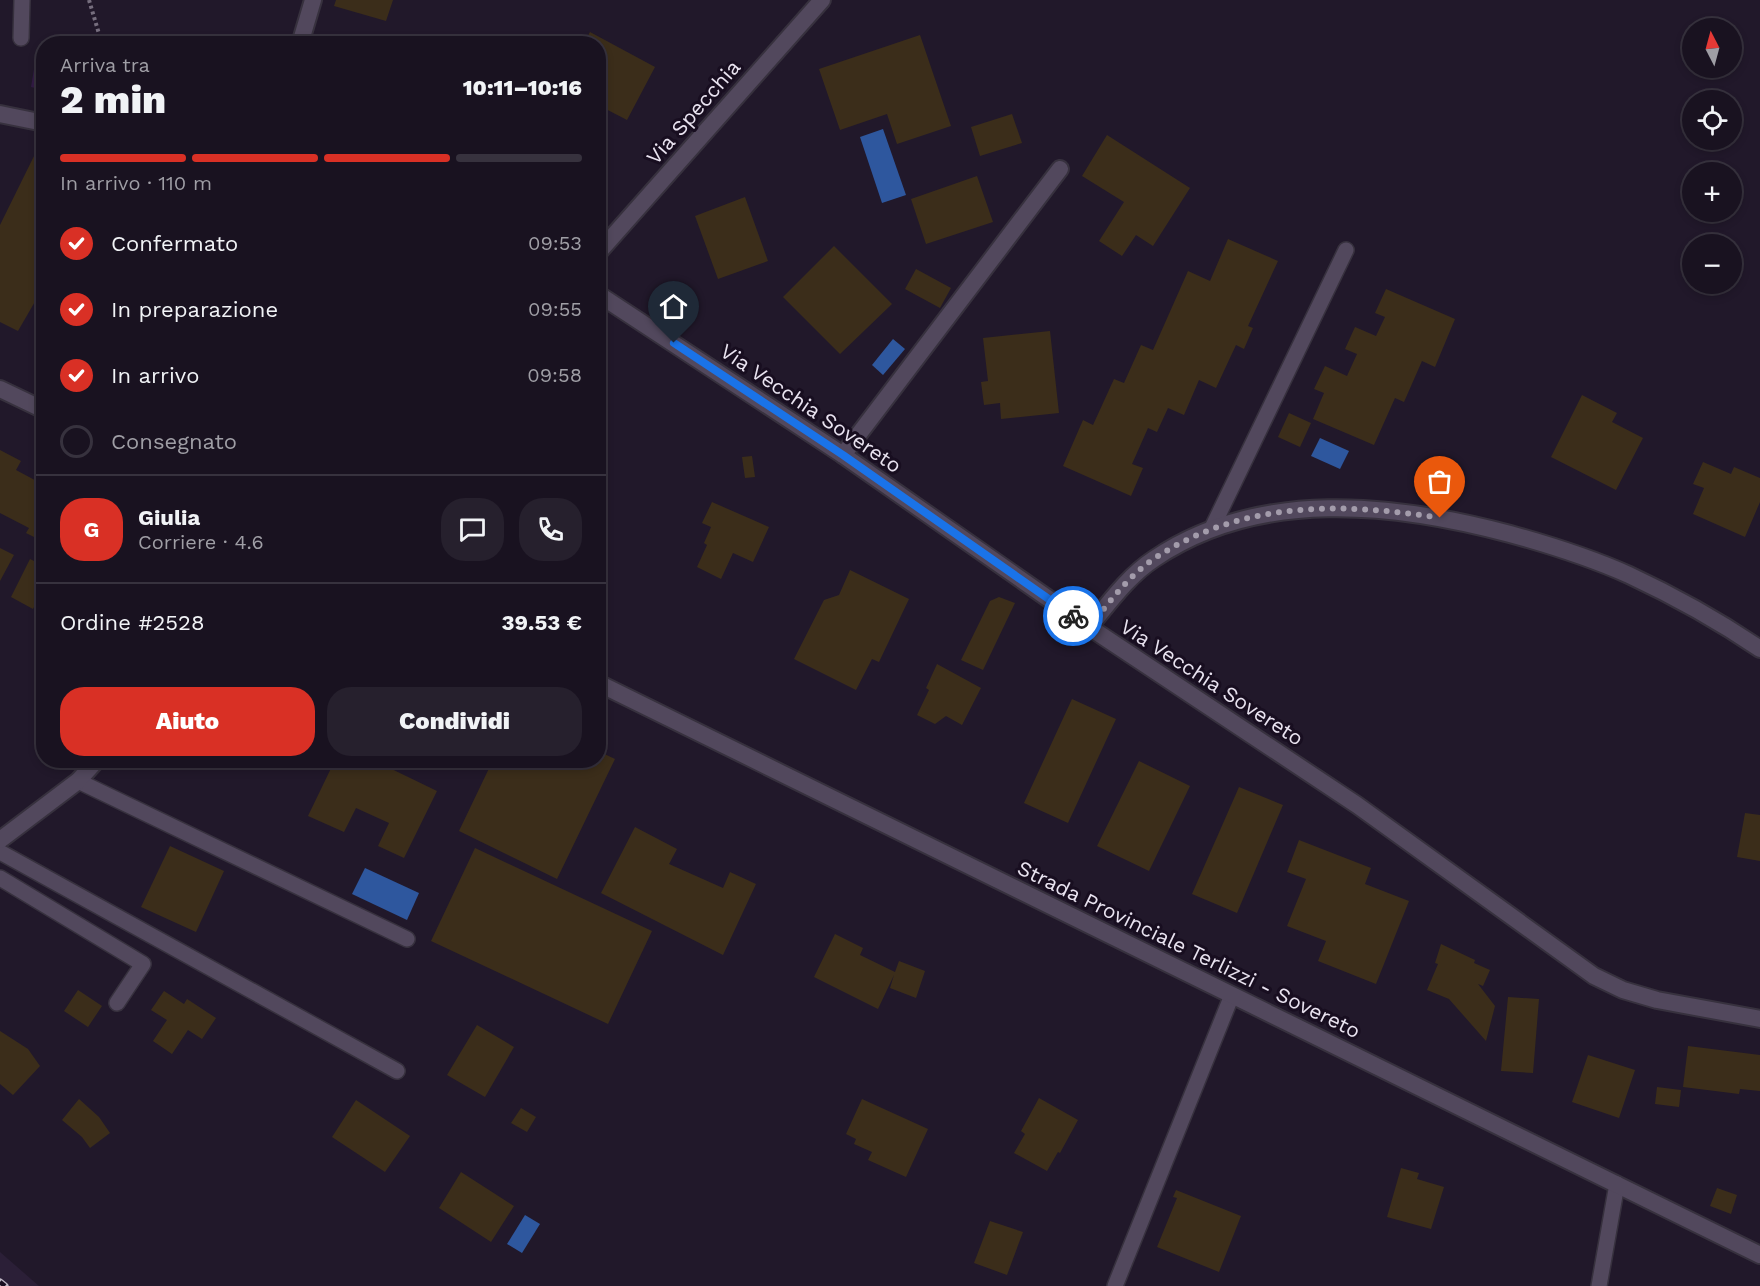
<!DOCTYPE html>
<html lang="it">
<head>
<meta charset="utf-8">
<style>
	body { margin:0; font-family:"Work Sans",sans-serif; background:#26202d; color:#f1f3f6; height:100vh; display:flex; flex-direction:column; font-size:22px; white-space:nowrap }
	* { box-sizing:border-box; margin:0 }
	p { font-size:20px; color:#9f9ea5 }
	.icon { flex:none; width:33px; height:33px; fill:none; stroke:currentColor; stroke-width:2; stroke-linecap:round; stroke-linejoin:round }
	.map { position:relative; flex:1; overflow:hidden }
	.side { position:absolute; left:36px; top:36px; width:570px; height:732px; display:flex; flex-direction:column; background:#191220; border-radius:24px; box-shadow:0 3px 9px #0003,0 0 0 2px #37323e }
	.side>* { flex:none }
	.needle { width:39px; rotate:354deg }
	.fabs { position:absolute; left:1682px; top:18px; display:grid; gap:12px }
	.fabs a { display:grid; place-items:center; width:60px; height:60px; border-radius:50%; background:#191220; box-shadow:0 3px 9px #0003,0 0 0 2px #37323e; font-size:30px }
	.pin { position:absolute; display:grid; place-items:center; width:51px; height:51px; color:#fff; margin:-62px -26px; border-radius:50% 50% 50% 0; rotate:-45deg; box-shadow:0 0 6px #0007 }
	.pin .icon { rotate:45deg }
	.courier { position:absolute; display:grid; place-items:center; width:60px; height:60px; margin:-30px; border:4px solid #1a73e8; border-radius:50%; background:#fff; color:#222; box-shadow:0 2px 8px #0007 }
	.head em { font-style:normal; font-weight:800 }
	.head div { display:flex; flex-direction:column-reverse }
	.head { display:flex; align-items:center; justify-content:space-between; height:102px; padding:0 24px }
	h1 { font-size:39px; font-weight:800; line-height:45px }
	.bar { display:grid; grid-template-columns:repeat(4,1fr); gap:9px 6px; align-content:center; height:72px; padding:0 24px }
	.bar i { height:8px; border-radius:4px; background:#37323e }
	.bar .active { background:#d93025 }
	.bar p { grid-column:span 4 }
	.line { display:flex; align-items:center; gap:15px; padding:0 24px; border-top:2px solid #37323e }
	.line div { flex:1 }
	.round { display:grid; place-items:center; flex:none; width:63px; height:63px; border-radius:24px; background:#26202d }
	ol { padding:0 24px; list-style:none }
	li { display:flex; align-items:center; gap:18px; height:66px }
	li p { margin-inline-start:auto }
	li .icon { padding:6px; border-radius:50%; background:#d93025; color:#fff; stroke-width:4 }
	li:last-child { color:#9f9ea5 }
	li i { width:33px; height:33px; border:3px solid #37323e; border-radius:50% }
	.cta { display:flex; gap:12px; margin-top:auto; padding:12px 24px }
	.cta a { flex:1; height:69px; border-radius:24px; background:#d93025; color:#fff; font-size:24px; font-weight:800; line-height:69px; text-align:center }
	.cta a+a { background:#26202d; color:#f1f3f6 }
	.map>svg:first-child { display:block }
	.built { fill:#2b1f37 }
	.green { fill:#321b45 }
	.water { fill:#2e579e }
	.building { fill:#3b2d1a }
	.lines { fill:none; stroke-linecap:round; stroke-linejoin:round }
	.service-casing { stroke:#37313e; stroke-width:18 }
	.minor-casing { stroke:#37313e; stroke-width:20 }
	.secondary-casing { stroke:#37313e; stroke-width:20 }
	.path { stroke:#766e7e; stroke-width:4; stroke-dasharray:3 3; stroke-linecap:butt }
	.service { stroke:#52485d; stroke-width:15 }
	.minor { stroke:#52485d; stroke-width:16 }
	.secondary { stroke:#52485d; stroke-width:16 }
	.rail-casing { stroke:#beb7c5; stroke-width:7 }
	.rail { stroke:#180e20; stroke-width:4.5; stroke-dasharray:14; stroke-linecap:butt }
	.done { stroke:#a39cab; stroke-width:6; stroke-dasharray:0 10.8 }
	.route { stroke:#1a73e8; stroke-width:8 }
	.labels { text-anchor:middle; dominant-baseline:central; stroke-width:6; stroke-linejoin:round; paint-order:stroke }
	.street-label { font-size:21px; fill:#e9e3f0; stroke:#180e20 }
</style>
</head>
<body>
<div class="map">
<svg width="1760" height="1286" viewBox="0 0 1760 1286">
	<rect width="100%" height="100%" fill="#21182a"/>
	<polygon class="built" points="0,1252 39,1286 0,1286"/>
	<polygon class="green" points="37,51 43,53 43,90 31,87"/>
	<g class="water">
		<polygon points="883,129 906,195 882,203 860,137"/>
		<polygon points="893,339 905,349 883,375 872,365"/>
		<polygon points="1320,438 1349,451 1340,469 1311,456"/>
		<polygon points="365,868 419,893 407,920 352,894"/>
		<polygon points="525,1215 540,1224 522,1253 507,1244"/>
	</g>
	<g class="building">
		<polygon points="336,0 393,0 386,21 334,6"/>
		<polygon points="590,32 655,67 627,120 598,105 598,44 583,44"/>
		<polygon points="920,35 951,126 897,144 887,114 840,130 819,69"/>
		<polygon points="1012,114 1022,143 980,156 971,127"/>
		<polygon points="1107,135 1190,188 1153,246 1136,235 1122,256 1099,241 1124,202 1082,176"/>
		<polygon points="37,150 44,151 44,286 18,331 0,322 0,225"/>
		<polygon points="977,176 993,222 926,244 911,199"/>
		<polygon points="745,197 768,261 718,279 695,216"/>
		<polygon points="1228,239 1278,261 1248,326 1253,328 1244,349 1236,345 1216,388 1199,380 1184,415 1168,408 1157,432 1148,428 1132,464 1143,468 1131,496 1063,466 1083,420 1093,425 1114,379 1124,383 1141,345 1153,350 1188,271 1210,281"/>
		<polygon points="834,246 892,304 840,354 783,297"/>
		<polygon points="916,269 951,288 940,308 905,289"/>
		<polygon points="1386,289 1455,319 1435,367 1422,361 1404,402 1395,398 1374,445 1313,419 1324,393 1314,389 1325,366 1347,376 1357,354 1345,349 1355,327 1376,336 1385,317 1375,313"/>
		<polygon points="1050,331 1059,413 1001,419 1000,403 984,405 981,382 988,381 983,338"/>
		<polygon points="1582,395 1617,413 1612,422 1643,438 1616,490 1551,457"/>
		<polygon points="1289,413 1311,423 1300,447 1278,437"/>
		<polygon points="0,450 21,461 16,470 44,485 44,542 26,533 29,528 0,513"/>
		<polygon points="752,456 755,477 745,478 742,457"/>
		<polygon points="1703,462 1731,474 1734,467 1760,478 1760,502 1745,537 1693,514 1704,488 1693,484"/>
		<polygon points="712,502 769,527 753,562 733,553 721,579 697,567 707,545 704,543 711,527 702,523"/>
		<polygon points="0,548 14,555 0,581"/>
		<polygon points="30,559 44,566 44,588 33,609 11,597"/>
		<polygon points="850,570 909,599 879,662 872,659 856,690 794,659 824,600 839,595"/>
		<polygon points="999,597 1015,603 983,670 961,660 990,601"/>
		<polygon points="937,664 981,688 962,725 946,716 935,724 917,715 929,690 926,688"/>
		<polygon points="1072,699 1116,719 1068,823 1024,803"/>
		<polygon points="598,751 615,759 557,879 459,831 493,760 598,760"/>
		<polygon points="335,760 373,760 437,791 404,858 378,846 389,823 356,808 344,832 308,816"/>
		<polygon points="1139,761 1190,786 1149,871 1097,846"/>
		<polygon points="1239,787 1283,805 1237,913 1192,894"/>
		<polygon points="1745,813 1760,815 1760,861 1737,857"/>
		<polygon points="635,827 677,849 669,864 723,888 730,872 756,884 723,955 601,893"/>
		<polygon points="1299,840 1371,868 1365,884 1409,901 1376,984 1318,961 1326,941 1287,926 1306,879 1287,872"/>
		<polygon points="170,846 224,871 196,932 141,907"/>
		<polygon points="475,848 652,931 608,1024 431,941"/>
		<polygon points="835,934 863,948 860,955 895,972 899,961 925,971 916,998 890,988 894,975 878,1009 814,977"/>
		<polygon points="1441,944 1475,960 1474,963 1490,970 1483,986 1478,984 1495,1006 1486,1041 1449,999 1427,990 1438,964 1435,963"/>
		<polygon points="78,990 102,1006 88,1027 64,1011"/>
		<polygon points="164,991 184,1004 187,999 216,1018 202,1039 188,1030 172,1054 153,1041 167,1020 151,1010"/>
		<polygon points="1508,997 1539,999 1533,1073 1501,1071"/>
		<polygon points="477,1025 514,1047 485,1097 447,1075"/>
		<polygon points="0,1031 28,1049 40,1066 13,1095 0,1084"/>
		<polygon points="1688,1046 1760,1055 1760,1091 1740,1089 1739,1094 1683,1087"/>
		<polygon points="1588,1055 1635,1070 1619,1118 1572,1102"/>
		<polygon points="1657,1087 1681,1090 1679,1107 1655,1104"/>
		<polygon points="1039,1098 1078,1120 1060,1153 1058,1152 1047,1171 1014,1153 1025,1134 1021,1131"/>
		<polygon points="79,1099 99,1117 110,1133 90,1148 82,1137 62,1120"/>
		<polygon points="862,1099 928,1129 906,1177 868,1160 872,1152 854,1144 856,1139 846,1134"/>
		<polygon points="356,1100 410,1136 385,1172 332,1137"/>
		<polygon points="521,1108 536,1117 527,1132 511,1123"/>
		<polygon points="1401,1168 1419,1173 1417,1179 1444,1187 1431,1229 1387,1217"/>
		<polygon points="461,1172 514,1206 491,1242 439,1208"/>
		<polygon points="1717,1188 1737,1195 1731,1214 1710,1206"/>
		<polygon points="1176,1190 1241,1216 1219,1272 1157,1247 1177,1198 1173,1197"/>
		<polygon points="990,1221 1023,1232 1007,1275 974,1263"/>
	</g>
	<g class="lines">
		<defs>
			<g id="service">
				<polyline points="21,38 22,0"/>
				<polyline points="1212,528 1346,250"/>
				<polyline points="78,781 407,939"/>
				<polyline points="0,852 397,1071"/>
				<polyline points="0,878 143,964 117,1003"/>
				<polyline points="1115,1286 1232,995"/>
				<polyline points="1599,1286 1617,1184"/>
			</g>
			<g id="minor">
				<polyline points="300,44 313,0"/>
				<polyline points="0,114 44,123"/>
				<polyline points="598,253 822,0"/>
				<polyline points="598,294 843,455 1089,627 1357,805 1594,976 1623,990 1657,1000 1760,1019"/>
				<polyline points="843,455 1060,169"/>
				<path d="M1089 627C1109 603 1128 576 1154 559 1259 488 1394 503 1510 534 1550 545 1591 558 1629 575 1674 596 1719 621 1760 649"/>
				<polyline points="0,840 78,781 97,760"/>
			</g>
			<g id="secondary">
				<polyline points="0,389 44,410"/>
				<polyline points="598,683 1760,1255"/>
			</g>
		</defs>
		<use href="#service" class="service-casing"/>
		<use href="#minor" class="minor-casing"/>
		<use href="#secondary" class="secondary-casing"/>
		<polyline class="path" points="89,0 102,44"/>
		<use href="#service" class="service"/>
		<use href="#minor" class="minor"/>
		<use href="#secondary" class="secondary"/>
		<defs>
			<polyline id="rail" points="0,1282 5,1286"/>
		</defs>
		<use href="#rail" class="rail-casing"/>
		<use href="#rail" class="rail"/>
	</g>
	<g class="lines">
		<path class="done" d="M1073 616 1089 627C1109 603 1128 576 1155 558 1242 501 1341 502 1440 518"/>
		<polyline class="route" points="674,343 843,455 1073,616"/>
	</g>
	<g class="labels">
		<g class="street-label">
			<text transform="translate(693 112) rotate(-49)">Via Specchia</text>
			<text transform="translate(811 408) rotate(34)">Via Vecchia Sovereto</text>
			<text transform="translate(1212 682) rotate(33)">Via Vecchia Sovereto</text>
			<text transform="translate(1189 949) rotate(26)">Strada Provinciale Terlizzi - Sovereto</text>
		</g>
	</g>
</svg>
<div class="fabs">
<a><svg class="needle" viewBox="-14 -14 28 28"><path d="M0-13l5 13h-10z" fill="#e53935"/><path d="M0 13l5-13h-10z" fill="#9f9ea5"/></svg></a>
<a><svg class="icon" aria-label="locate" viewBox="0 0 24 24"><circle cx="12" cy="12" r="6"/><path d="M12 2v4M12 18v4M2 12h4M18 12h4"/></svg></a>
<a>+</a>
<a>−</a>
</div>
<div class="pin" style="left:1440px;top:518px;background:#ea580c"><svg class="icon" aria-label="bag" viewBox="0 0 24 24"><path d="M5 8h14l-1 12H6zM9 8a3 3 0 0 1 6 0"/></svg></div>
<div class="pin" style="left:674px;top:343px;background:#1f2937"><svg class="icon" aria-label="home" viewBox="0 0 24 24"><path d="M3 11l9-7 9 7M6 9v11h12V9"/></svg></div>
<div class="courier" style="left:1073px;top:616px"><svg class="icon" aria-label="bike" viewBox="0 0 24 24"><circle cx="6" cy="16" r="4"/><circle cx="18" cy="16" r="4"/><path d="M6 16l4-8h5l3 8M10 8l3 8H6M13 5h3"/></svg></div>
<section class="side">
<div class="head"><div><h1>2 min</h1><p>Arriva tra</p></div><em>10:11–10:16</em></div>
<div class="bar"><i class="active"></i><i class="active"></i><i class="active"></i><i></i><p>In arrivo · 110 m</p></div>
<ol>
<li><svg class="icon" aria-label="check" viewBox="0 0 24 24"><path d="M5 12l5 5 9-10"/></svg>Confermato<p>09:53</p></li>
<li><svg class="icon" aria-label="check" viewBox="0 0 24 24"><path d="M5 12l5 5 9-10"/></svg>In preparazione<p>09:55</p></li>
<li><svg class="icon" aria-label="check" viewBox="0 0 24 24"><path d="M5 12l5 5 9-10"/></svg>In arrivo<p>09:58</p></li>
<li><i></i>Consegnato</li>
</ol>
<div class="line" style="height:108px"><b class="round" style="background:#d93025;color:#fff">G</b><div><b>Giulia</b><p>Corriere · 4.6</p></div><a class="round"><svg class="icon" aria-label="chat" viewBox="0 0 24 24"><path d="M4 5h16v11H9l-5 4z"/></svg></a><a class="round"><svg class="icon" aria-label="phone" viewBox="0 0 24 24"><path d="M5 4h4l2 5-3 2q2 4 5 5l2-3 5 2v4C11 20 4 13 5 4z"/></svg></a></div>
<div class="line" style="height:78px"><div>Ordine #2528</div><b>39.53 €</b></div>
<div class="cta"><a>Aiuto</a><a>Condividi</a></div>
</section>
</div>
</body>
</html>
